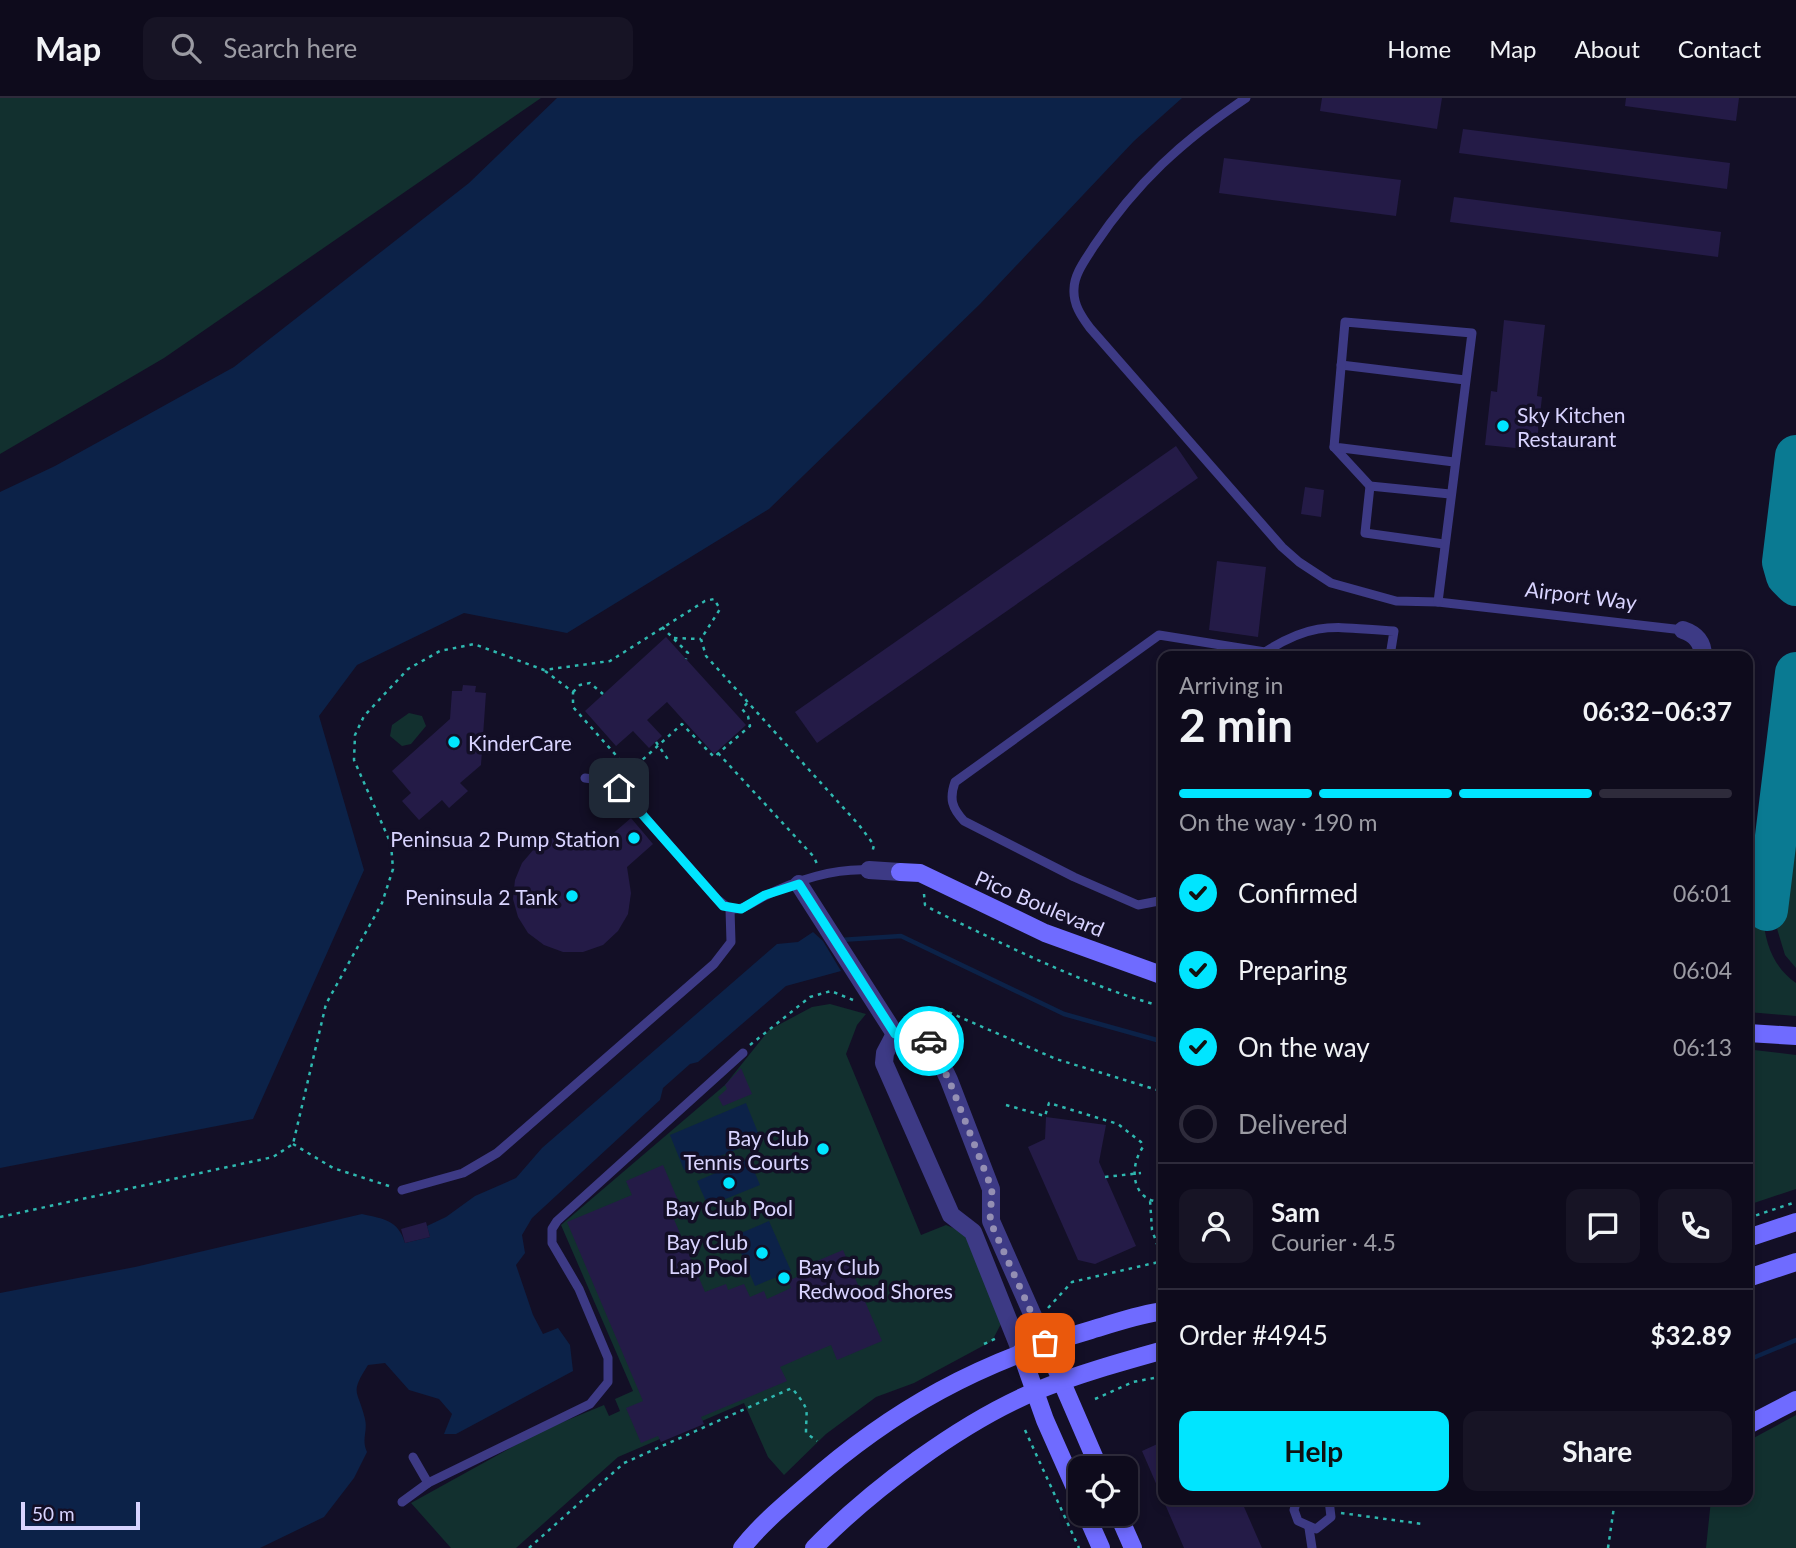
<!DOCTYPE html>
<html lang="en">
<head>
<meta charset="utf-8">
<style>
	body { margin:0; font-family:Lato,sans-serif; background:#171425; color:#f1f3f6; height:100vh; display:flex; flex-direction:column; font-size:26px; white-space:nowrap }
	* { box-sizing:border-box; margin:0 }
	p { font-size:23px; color:#9b9ba3 }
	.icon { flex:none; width:38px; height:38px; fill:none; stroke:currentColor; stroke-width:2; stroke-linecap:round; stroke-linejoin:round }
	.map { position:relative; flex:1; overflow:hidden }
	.panel { position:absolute; left:1158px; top:553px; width:595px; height:854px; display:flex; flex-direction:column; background:#0e0b1c; border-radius:14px; box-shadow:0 4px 10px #0003,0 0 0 2px #2e2b3b }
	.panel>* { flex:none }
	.fabs { position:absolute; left:1068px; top:1358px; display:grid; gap:14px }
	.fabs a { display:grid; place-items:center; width:70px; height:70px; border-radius:14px; background:#0e0b1c; box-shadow:0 4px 10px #0003,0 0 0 2px #2e2b3b; font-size:35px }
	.scale { position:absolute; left:21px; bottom:18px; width:119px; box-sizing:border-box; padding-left:7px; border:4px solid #d9d4ff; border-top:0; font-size:19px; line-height:24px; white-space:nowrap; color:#d9d4ff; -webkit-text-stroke:5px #130f26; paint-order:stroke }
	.pin { position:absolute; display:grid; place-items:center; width:60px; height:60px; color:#fff; margin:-30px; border-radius:14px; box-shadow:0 4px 10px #0006 }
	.courier { position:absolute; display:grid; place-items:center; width:70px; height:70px; margin:-35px; border:5px solid #00e5ff; border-radius:50%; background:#fff; color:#222; box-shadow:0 2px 9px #0007 }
	.summary em { font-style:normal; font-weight:700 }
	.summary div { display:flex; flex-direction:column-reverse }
	.summary { display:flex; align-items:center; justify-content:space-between; height:119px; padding:0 21px }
	h1 { font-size:46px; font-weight:700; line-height:52px }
	.bar { display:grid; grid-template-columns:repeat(4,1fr); gap:10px 7px; align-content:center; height:84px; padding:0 21px }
	.bar i { height:9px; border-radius:5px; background:#2e2b3b }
	.bar .selected { background:#00e5ff }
	.bar p { grid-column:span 4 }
	.line { display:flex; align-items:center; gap:18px; padding:0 21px; border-top:2px solid #2e2b3b }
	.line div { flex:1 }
	.round { display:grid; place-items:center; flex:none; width:74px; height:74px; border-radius:14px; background:#171425 }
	ol { padding:0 21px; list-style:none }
	li { display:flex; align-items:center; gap:21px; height:77px }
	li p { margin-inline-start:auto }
	li .icon { padding:7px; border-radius:50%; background:#00e5ff; color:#111; stroke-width:4 }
	li:last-child { color:#9b9ba3 }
	li i { width:38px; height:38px; border:4px solid #2e2b3b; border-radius:50% }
	.button { display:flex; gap:14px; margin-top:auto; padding:14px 21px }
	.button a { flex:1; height:80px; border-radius:14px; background:#00e5ff; color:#111; font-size:28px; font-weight:700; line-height:80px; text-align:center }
	.button a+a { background:#171425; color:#f1f3f6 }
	header { display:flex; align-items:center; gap:42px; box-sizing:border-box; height:98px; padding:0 35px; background:#0e0b1c; border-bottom:2px solid #2e2b3b }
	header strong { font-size:33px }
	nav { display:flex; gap:38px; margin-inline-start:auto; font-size:24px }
	.search { width:490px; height:63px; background:#171425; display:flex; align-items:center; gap:18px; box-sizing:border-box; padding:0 24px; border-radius:14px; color:#9b9ba3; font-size:26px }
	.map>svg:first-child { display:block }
	.green { fill:#12302f }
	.water { fill:#0c2248 }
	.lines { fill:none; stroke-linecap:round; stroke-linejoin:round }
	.stream { stroke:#0c2248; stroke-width:4.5 }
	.taxiway { stroke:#0a7a92; stroke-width:42 }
	.building { fill:#241b47 }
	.path { stroke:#2fb8b0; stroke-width:2.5; stroke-dasharray:3.5 5; stroke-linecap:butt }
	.lane { stroke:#3d3a85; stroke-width:9 }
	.street { stroke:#3d3a85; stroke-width:18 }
	.secondary { stroke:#6f6bff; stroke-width:18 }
	.done { stroke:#948fb3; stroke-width:7; stroke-dasharray:0 12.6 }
	.route { stroke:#00e5ff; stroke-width:9 }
	.poi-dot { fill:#00e5ff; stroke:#130f26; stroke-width:2.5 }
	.labels { text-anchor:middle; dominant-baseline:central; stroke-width:7; stroke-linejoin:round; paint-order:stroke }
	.poi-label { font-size:21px; fill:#d9d4ff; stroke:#130f26; text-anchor:end }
	.street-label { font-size:21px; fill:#d9d4ff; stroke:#130f26 }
</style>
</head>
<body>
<header>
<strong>Map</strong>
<div class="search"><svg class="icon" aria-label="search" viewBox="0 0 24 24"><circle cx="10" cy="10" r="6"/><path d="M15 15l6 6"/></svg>Search here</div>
<nav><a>Home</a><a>Map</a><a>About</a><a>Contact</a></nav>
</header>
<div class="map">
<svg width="1796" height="1450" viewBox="0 0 1796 1450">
	<rect width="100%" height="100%" fill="#130f26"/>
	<g class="green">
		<polygon points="0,0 541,0 164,260 0,356"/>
		<polygon points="409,615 422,618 426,628 411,646 402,648 390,638 392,627"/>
		<polygon points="1796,670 1796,870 1785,857 1775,824"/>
		<path d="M1748 816 1763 818C1765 845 1773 869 1796 885V918L1748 914Z"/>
		<polygon points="830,906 866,916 857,927 846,956 921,1137 946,1127 965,1135 1003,1222 992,1243 914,1285 876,1299 826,1336 784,1377 768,1359 744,1305 618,1359 516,1450 451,1450 411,1405 541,1333 604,1307 609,1318 620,1313 615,1301 633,1293 561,1127 725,987 769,932 812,909"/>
		<polygon points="1754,952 1796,957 1796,1091 1748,1107 1748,985 1752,981"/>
		<polygon points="1796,1317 1796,1450 1706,1450 1711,1402 1748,1402 1748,1343"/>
	</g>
	<g class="water">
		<polygon points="557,0 1182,0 1134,43 980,206 769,411 567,535 464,515 357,567 319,618 364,772 253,1021 0,1070 0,394 55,368 234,269 469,85"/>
		<path d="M813 834 823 843 841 873 786 888 698 964 690 966 663 990 660 1002 532 1120 522 1137 525 1155 516 1167 533 1217 543 1236 558 1230 570 1247 573 1273 456 1336H444L452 1316 439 1301 409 1292 385 1265 368 1267C349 1297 358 1291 365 1321 368 1333 361 1342 367 1354L354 1380 324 1419 260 1450H0V1195L135 1169 362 1116C384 1121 398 1122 405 1145L430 1139 427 1128 446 1119 475 1098 516 1080 542 1050 777 846 798 844Z"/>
		<polygon points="746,1005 761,1042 684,1072 670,1037"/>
		<polygon points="749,1061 760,1087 708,1108 697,1083"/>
		<polygon points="769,1123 791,1173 755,1188 734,1138"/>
	</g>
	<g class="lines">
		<g class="stream">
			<polyline points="840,842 901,838 1064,916 1164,944"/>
			<polyline points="1748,1262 1796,1242"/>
		</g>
		<g class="taxiway">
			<polyline points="1796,358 1783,464 1787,478 1796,487"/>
			<polyline points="1767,812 1796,575"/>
		</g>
	</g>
	<g class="building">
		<polygon points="1322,0 1442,0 1437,31 1320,13"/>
		<polygon points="1626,0 1739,0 1736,23 1625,8"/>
		<polygon points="1463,31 1730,65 1727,91 1459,55"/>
		<polygon points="1224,60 1401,82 1396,118 1219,95"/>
		<polygon points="1454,99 1721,134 1718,159 1450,124"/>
		<polygon points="1504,222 1545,227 1537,298 1542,299 1536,352 1485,347 1491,293 1497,294"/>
		<polygon points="1176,348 1198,380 817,645 795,614"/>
		<polygon points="1305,389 1324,392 1321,419 1301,416"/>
		<polygon points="1217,463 1266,469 1258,539 1209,532"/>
		<polygon points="666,539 746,627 714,656 667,604 647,622 662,638 649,650 633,633 616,648 585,613"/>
		<polygon points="463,587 476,588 475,594 486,595 481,667 460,685 468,693 449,710 442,702 419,722 402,703 411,695 392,673 450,621 452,593 462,593"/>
		<polygon points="631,720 653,746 627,769 631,795 628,816 618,833 603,847 583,854 563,854 544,847 528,835 518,819 513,801 515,782 522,765 534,751 549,741 567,737 586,738 602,745"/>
		<polygon points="741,970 752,996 723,1008 718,999 727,991 725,987"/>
		<polygon points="1046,1019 1106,1027 1099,1064 1136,1148 1095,1166 1078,1162 1028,1049 1045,1041"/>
		<polygon points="663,1067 680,1107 670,1112 705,1194 726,1186 728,1192 744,1186 750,1199 764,1193 767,1201 791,1190 788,1183 801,1177 798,1171 843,1152 882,1243 837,1262 831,1247 805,1258 780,1269 787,1283 701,1319 704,1326 661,1344 658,1338 641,1345 626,1310 643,1303 567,1124 632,1097 626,1083"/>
		<polygon points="426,1124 430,1139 405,1145 401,1131"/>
		<polygon points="1164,1343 1164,1402 1241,1402 1262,1450 1184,1450 1142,1353"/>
	</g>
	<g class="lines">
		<g class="path">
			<polyline points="662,529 688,555 686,561"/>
			<polyline points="674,540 701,541"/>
			<polyline points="545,573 573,594 573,609 630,673 682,626 714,659 750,628 748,618 742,611 748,604"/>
			<polyline points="573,594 580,587 590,585 603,596"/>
			<polyline points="656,644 669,663"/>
			<polyline points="718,655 814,759 817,766"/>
			<path d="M924 796 925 807 935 813C1010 849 1083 887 1164 909"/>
			<polyline points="932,923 939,910 1056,961 1164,994"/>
			<polyline points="750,947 810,899 831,893 853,902"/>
			<path d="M1006 1007 1045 1018 1049 1005 1118 1026 1141 1044 1143 1049C1128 1070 1132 1105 1164 1104"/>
			<polyline points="293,1046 333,1070 392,1089"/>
			<polyline points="1105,1079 1141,1075"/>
			<polyline points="0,1119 273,1059 293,1046 326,906 382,805 393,771 391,746 354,662 355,637 364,618 408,571 440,553 474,546 544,572 610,563 705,503 714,501 720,511 701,541 706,558 859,727 874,747 872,755"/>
			<polyline points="1748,1120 1796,1104"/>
			<polyline points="1048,1210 1072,1184 1163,1163 1152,1132 1150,1102"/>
			<polyline points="984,1246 997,1240"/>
			<polyline points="1095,1301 1133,1284 1164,1278"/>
			<polyline points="1025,1332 1079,1450"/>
			<polyline points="1252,1402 1283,1407"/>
			<polyline points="1341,1415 1423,1426"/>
			<path d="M529 1450 624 1365 792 1290C811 1314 806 1309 806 1335L817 1343"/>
			<polyline points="1608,1450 1615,1402"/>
		</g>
		<g class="lane">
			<path d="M1246 0C1182 43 1137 84 1094 148 1086 161 1074 176 1074 191 1073 206 1081 218 1090 230L1282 449 1299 464 1331 485 1396 503 1438 504 1683 532"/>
			<polyline points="1341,267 1465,282"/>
			<polyline points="1334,349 1370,388"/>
			<polyline points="1444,446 1365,435 1370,388 1450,396"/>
			<polyline points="1438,504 1472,235 1345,224 1334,349 1454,364"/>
			<path d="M585 680 606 683 619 690 717 801 730 811C746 812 752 804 765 798 796 782 835 770 869 772"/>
			<path d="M1164 802 1138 807 1074 779 964 723C952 710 949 701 955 684L1159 537 1265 554C1316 521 1337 530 1394 533L1390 558"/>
			<polyline points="402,1092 463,1075 497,1055 714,866 731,844 730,811"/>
			<polyline points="413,1359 428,1385"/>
			<polyline points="1297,1402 1294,1412 1298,1423 1316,1431 1331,1419 1329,1402"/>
			<polyline points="402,1404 428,1385 590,1306 608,1284 608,1260 579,1191 552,1145 552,1131 557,1123 743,955"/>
			<polyline points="1309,1430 1312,1450"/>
		</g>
		<g class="street">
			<path d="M1683 532C1695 536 1703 544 1703 558"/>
			<polyline points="869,772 900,774"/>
			<polyline points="799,786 895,936"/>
			<polyline points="1021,1254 973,1134 951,1117 884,965 885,955 895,936 915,935 924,939 932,946 949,982 991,1091 991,1123 1045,1245"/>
		</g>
		<g class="secondary">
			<polyline points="900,774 920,775 1045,835 1164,878"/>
			<polyline points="1748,935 1796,938"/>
			<polyline points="1748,1140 1796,1124"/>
			<polyline points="1748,1180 1796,1164"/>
			<polyline points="1045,1245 1099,1370"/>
			<polyline points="1021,1254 1045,1322 1080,1401"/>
			<polyline points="1748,1327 1796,1302"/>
			<polyline points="1086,1416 1101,1450"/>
			<polyline points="1118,1416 1133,1450"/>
			<path d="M742 1450C761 1426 784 1407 807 1387 894 1310 980 1264 1091 1232 1115 1225 1139 1216 1164 1213"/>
			<path d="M814 1450C872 1391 960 1325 1036 1293 1078 1276 1121 1264 1164 1252"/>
		</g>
	</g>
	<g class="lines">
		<polyline class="done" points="929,943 949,982 992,1091 990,1123 1045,1245"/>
		<polyline class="route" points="619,690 723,808 741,811 765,797 799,786 895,936 915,935 929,943"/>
	</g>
	<g class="poi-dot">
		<circle cx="1503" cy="328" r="7"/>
		<circle cx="454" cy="644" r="7"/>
		<circle cx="634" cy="740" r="7"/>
		<circle cx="572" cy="798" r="7"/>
		<circle cx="823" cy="1051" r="7"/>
		<circle cx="729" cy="1085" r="7"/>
		<circle cx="762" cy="1155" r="7"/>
		<circle cx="784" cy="1180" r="7"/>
	</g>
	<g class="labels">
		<g class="poi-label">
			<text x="1517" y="316" text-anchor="start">Sky Kitchen<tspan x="1517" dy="24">Restaurant</tspan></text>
			<text x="468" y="644" text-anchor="start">KinderCare</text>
			<text x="620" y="740">Peninsua 2 Pump Station</text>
			<text x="558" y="798">Peninsula 2 Tank</text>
			<text x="809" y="1039">Bay Club<tspan x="809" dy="24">Tennis Courts</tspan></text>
			<text x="729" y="1109" text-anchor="middle">Bay Club Pool</text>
			<text x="748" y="1143">Bay Club<tspan x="748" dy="24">Lap Pool</tspan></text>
			<text x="798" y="1168" text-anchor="start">Bay Club<tspan x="798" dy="24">Redwood Shores</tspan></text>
		</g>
		<g class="street-label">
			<text transform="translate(1581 497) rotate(7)">Airport Way</text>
			<text transform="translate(1040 805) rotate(23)">Pico Boulevard</text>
		</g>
	</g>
</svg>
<div class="fabs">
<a><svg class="icon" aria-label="locate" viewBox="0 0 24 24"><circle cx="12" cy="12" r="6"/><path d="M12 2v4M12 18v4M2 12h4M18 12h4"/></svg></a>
</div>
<div class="scale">50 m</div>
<div class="pin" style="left:1045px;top:1245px;background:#ea580c"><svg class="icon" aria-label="bag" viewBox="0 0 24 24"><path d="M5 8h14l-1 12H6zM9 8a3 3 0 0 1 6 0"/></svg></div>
<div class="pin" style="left:619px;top:690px;background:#1f2937"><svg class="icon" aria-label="home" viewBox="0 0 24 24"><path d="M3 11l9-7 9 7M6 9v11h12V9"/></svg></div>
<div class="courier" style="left:929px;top:943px"><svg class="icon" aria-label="car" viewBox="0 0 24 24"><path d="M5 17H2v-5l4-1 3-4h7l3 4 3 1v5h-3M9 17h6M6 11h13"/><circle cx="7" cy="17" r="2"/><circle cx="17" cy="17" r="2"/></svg></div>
<section class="panel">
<div class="summary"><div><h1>2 min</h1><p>Arriving in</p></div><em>06:32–06:37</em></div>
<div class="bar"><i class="selected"></i><i class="selected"></i><i class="selected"></i><i></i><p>On the way · 190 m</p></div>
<ol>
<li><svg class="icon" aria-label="check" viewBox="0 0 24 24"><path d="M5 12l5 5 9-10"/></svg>Confirmed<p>06:01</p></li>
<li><svg class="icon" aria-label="check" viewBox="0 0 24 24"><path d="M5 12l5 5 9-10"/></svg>Preparing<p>06:04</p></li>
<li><svg class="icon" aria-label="check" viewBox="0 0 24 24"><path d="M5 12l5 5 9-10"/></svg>On the way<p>06:13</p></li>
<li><i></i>Delivered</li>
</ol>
<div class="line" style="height:126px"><a class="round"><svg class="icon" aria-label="person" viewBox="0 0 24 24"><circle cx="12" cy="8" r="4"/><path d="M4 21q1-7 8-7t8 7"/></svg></a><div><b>Sam</b><p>Courier · 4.5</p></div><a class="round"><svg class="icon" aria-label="chat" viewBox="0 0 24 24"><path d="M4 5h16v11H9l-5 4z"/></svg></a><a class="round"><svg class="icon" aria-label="phone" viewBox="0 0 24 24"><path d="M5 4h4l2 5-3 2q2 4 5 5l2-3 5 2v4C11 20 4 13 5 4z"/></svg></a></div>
<div class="line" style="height:91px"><div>Order #4945</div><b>$32.89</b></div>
<div class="button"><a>Help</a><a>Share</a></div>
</section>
</div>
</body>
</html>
